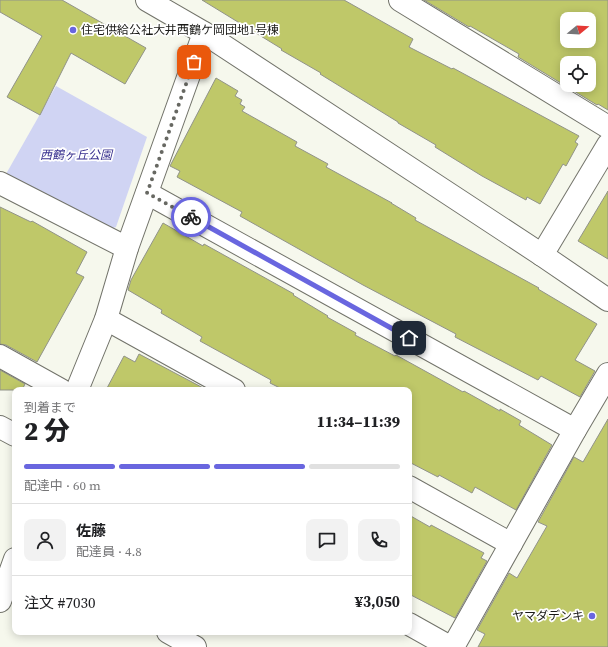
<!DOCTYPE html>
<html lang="ja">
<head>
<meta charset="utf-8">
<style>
	body { margin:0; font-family:"Source Serif 4","Noto Sans JP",serif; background:#f2f2f2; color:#202124; height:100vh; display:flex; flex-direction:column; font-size:15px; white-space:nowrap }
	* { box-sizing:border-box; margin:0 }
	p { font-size:13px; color:#757577 }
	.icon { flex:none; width:22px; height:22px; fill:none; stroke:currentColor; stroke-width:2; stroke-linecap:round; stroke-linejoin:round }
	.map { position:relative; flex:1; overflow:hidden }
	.side { position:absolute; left:12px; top:387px; width:400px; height:248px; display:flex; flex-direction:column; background:#fff; border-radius:8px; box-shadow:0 2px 10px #0003 }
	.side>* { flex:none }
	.needle { width:26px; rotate:72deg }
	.fabs { position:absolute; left:560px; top:12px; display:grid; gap:8px }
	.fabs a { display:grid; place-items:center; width:36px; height:36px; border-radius:8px; background:#fff; box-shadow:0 2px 10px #0003; font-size:20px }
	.pin { position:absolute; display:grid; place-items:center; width:34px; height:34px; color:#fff; margin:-17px; border-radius:8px; box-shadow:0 2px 6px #0006 }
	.courier { position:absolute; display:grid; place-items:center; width:40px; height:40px; margin:-20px; border:3px solid #6966df; border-radius:50%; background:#fff; color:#222; box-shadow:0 1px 5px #0007 }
	.head em { font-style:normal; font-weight:800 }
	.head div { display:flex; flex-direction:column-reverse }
	.head { display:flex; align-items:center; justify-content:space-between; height:68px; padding:0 12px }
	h1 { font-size:26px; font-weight:800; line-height:30px }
	.bar { display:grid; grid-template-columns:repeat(4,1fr); gap:6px 4px; align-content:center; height:48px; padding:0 12px }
	.bar i { height:5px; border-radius:3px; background:#e0e0e0 }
	.bar .current { background:#6966df }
	.bar p { grid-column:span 4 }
	.line { display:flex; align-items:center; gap:10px; padding:0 12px; border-top:1px solid #e0e0e0 }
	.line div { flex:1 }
	.round { display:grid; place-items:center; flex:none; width:42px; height:42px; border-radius:8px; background:#f2f2f2 }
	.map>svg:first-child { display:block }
	.green { fill:#d0d4f3 }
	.building { fill:#bfc869; stroke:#919389; fill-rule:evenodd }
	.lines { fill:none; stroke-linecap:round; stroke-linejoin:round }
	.minor-casing { stroke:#72736a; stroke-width:24 }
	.minor { stroke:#fff; stroke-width:22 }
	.done { stroke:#676862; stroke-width:4; stroke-dasharray:0 7.2 }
	.route { stroke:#6966df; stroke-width:5 }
	.poi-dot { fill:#6966df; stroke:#fff; stroke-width:1.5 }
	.labels { text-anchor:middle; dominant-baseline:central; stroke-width:3.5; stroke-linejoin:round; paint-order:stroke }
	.poi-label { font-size:12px; fill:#1a1a17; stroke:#fff; text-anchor:start }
	.park-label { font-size:12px; font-style:italic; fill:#38308f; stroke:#fff }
</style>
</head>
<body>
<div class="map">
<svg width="608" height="647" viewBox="0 0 608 647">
	<rect width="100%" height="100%" fill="#f6f8ed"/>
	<polygon class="green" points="56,86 147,137 116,227 108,230 6,174"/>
	<g class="building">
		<polygon points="0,0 62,0 146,48 125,84 71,53 40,115 7,97 42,36 0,12"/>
		<polygon points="202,0 344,0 413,39 409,47 452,69 453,68 579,136 575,142 578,144 566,166 563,164 540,204 527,197 526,200 482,176 435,147 436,145 398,123 398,122 320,74 321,73 281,50 282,49"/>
		<path d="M424 0H608V110L598 104 597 105 518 57 519 54 470 26 469 27ZM567 19H589V41H567ZM567 63H589V85H567Z"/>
		<polygon points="216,78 238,91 235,96 242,100 240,104 245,107 242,111 297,142 295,146 328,164 326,167 392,203 391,203 416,218 415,220 539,288 538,289 597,324 575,360 595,371 580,397 541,376 538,380 455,337 456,334 363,285 240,216 242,212 177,177 180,171 170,166"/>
		<polygon points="608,191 608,259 578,241"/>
		<polygon points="0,207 31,222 32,221 87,252 76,273 84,277 37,362 6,345 0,344"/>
		<polygon points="163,223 203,246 204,244 294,294 293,295 328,316 327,317 356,333 355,335 395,356 396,355 463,392 464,391 500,411 500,409 521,421 519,425 552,445 516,510 475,487 472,493 439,475 438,477 409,462 409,390 284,390 270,383 271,380 200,341 202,337 161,313 162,310 128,290 131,280"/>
		<polygon points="139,354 207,390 106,390 124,356 135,362"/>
		<polygon points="0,370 25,384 22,390 0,390"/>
		<polygon points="608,419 608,647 478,647 485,634 477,630 509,573 517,578 547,526 538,522 574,457 583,462"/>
		<polygon points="409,515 430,527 431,525 484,553 481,558 487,561 455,618 409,594"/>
	</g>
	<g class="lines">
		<defs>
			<g id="minor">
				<polyline points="147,0 204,33 542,255 608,300"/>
				<polyline points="400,0 608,127"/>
				<polyline points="0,183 127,248"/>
				<polyline points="147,193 575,430"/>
				<polyline points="542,255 608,145"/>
				<polyline points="106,319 234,390"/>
				<polyline points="0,356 61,390"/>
				<polyline points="77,390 106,319 127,248 204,33"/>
				<polyline points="0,427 15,435"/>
				<polyline points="409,487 511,544"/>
				<polyline points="0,601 15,559"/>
				<polyline points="409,624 450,647"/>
				<polyline points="168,632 195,647"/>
				<polyline points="453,647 575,430 608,374"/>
			</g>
		</defs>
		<use href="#minor" class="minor-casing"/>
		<use href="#minor" class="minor"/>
	</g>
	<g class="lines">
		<polyline class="done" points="191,217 147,193 194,62"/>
		<polyline class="route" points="191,217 409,338"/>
	</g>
	<g class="poi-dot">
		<circle cx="73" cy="30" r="4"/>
		<circle cx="592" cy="616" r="4"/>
	</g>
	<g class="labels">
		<g class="poi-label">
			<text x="81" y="30">住宅供給公社大井西鶴ケ岡団地1号棟</text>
			<text x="584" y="616" text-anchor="end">ヤマダデンキ</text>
		</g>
		<g class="park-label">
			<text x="76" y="155">西鶴ヶ丘公園</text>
		</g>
	</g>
</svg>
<div class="fabs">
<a><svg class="needle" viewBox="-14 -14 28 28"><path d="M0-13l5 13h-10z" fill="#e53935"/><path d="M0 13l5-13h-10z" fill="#757577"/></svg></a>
<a><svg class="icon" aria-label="locate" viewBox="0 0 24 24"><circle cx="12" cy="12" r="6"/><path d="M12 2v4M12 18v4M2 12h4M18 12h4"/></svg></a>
</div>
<div class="pin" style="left:194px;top:62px;background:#ea580c"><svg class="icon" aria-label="bag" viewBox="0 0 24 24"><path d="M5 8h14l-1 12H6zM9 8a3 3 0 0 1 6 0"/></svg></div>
<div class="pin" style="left:409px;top:338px;background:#1f2937"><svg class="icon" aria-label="home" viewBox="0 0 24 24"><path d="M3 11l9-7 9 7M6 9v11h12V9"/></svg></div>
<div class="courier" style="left:191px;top:217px"><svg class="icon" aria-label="bike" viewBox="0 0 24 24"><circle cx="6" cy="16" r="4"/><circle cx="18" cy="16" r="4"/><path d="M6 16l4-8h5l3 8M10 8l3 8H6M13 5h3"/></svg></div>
<section class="side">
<div class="head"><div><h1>2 分</h1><p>到着まで</p></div><em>11:34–11:39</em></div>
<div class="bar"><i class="current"></i><i class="current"></i><i class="current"></i><i></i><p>配達中 · 60 m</p></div>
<div class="line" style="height:72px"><a class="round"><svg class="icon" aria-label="person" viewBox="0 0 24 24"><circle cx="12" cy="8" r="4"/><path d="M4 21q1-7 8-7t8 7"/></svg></a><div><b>佐藤</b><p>配達員 · 4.8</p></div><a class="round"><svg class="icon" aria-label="chat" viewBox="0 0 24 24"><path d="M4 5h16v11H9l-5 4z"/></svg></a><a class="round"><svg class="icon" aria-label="phone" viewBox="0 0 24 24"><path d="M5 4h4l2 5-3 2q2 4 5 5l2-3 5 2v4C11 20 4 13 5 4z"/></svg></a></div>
<div class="line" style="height:52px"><div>注文 #7030</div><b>¥3,050</b></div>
</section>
</div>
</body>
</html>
